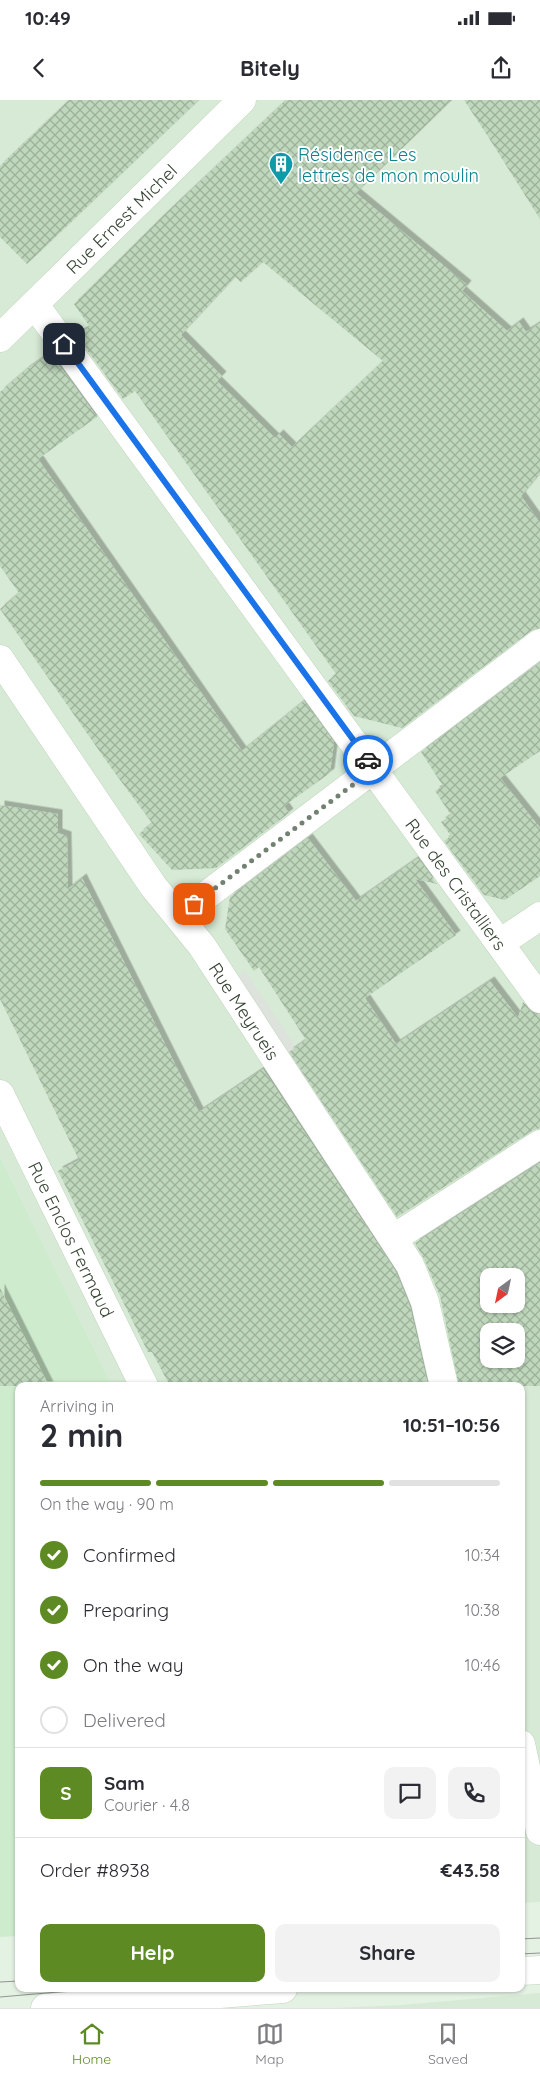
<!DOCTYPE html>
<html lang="en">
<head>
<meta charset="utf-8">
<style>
	body { margin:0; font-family:Quicksand,sans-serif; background:#f2f2f3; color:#2b2b33; height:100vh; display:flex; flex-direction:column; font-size:19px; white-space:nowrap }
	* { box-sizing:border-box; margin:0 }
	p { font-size:16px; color:#7c7c81 }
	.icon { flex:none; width:28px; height:28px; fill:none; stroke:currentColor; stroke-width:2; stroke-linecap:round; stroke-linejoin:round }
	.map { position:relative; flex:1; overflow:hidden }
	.side { position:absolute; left:15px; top:1282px; width:510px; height:610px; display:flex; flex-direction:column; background:#fff; border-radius:10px; box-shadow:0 1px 4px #0004 }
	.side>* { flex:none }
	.needle { width:32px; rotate:213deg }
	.tools { position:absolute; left:480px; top:1168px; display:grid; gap:10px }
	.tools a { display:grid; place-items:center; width:45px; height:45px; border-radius:10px; background:#fff; box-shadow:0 1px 4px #0004; font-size:25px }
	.pin { position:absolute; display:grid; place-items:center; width:42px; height:42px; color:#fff; margin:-21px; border-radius:10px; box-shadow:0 2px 8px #0006 }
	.courier { position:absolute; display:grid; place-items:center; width:50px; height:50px; margin:-25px; border:4px solid #1a73e8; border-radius:50%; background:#fff; color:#222; box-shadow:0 1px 6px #0007 }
	.head em { font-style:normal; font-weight:800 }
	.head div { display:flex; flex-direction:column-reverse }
	.head { display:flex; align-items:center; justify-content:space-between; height:85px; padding:0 25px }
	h1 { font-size:32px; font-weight:800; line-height:38px }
	.bar { display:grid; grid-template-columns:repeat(4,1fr); gap:8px 5px; align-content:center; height:60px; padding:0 25px }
	.bar i { height:6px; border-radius:4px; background:#e1e1e2 }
	.bar .current { background:#5e8a23 }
	.bar p { grid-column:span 4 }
	.line { display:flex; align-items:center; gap:12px; padding:0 25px; border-top:1px solid #e1e1e2 }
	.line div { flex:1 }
	.round { display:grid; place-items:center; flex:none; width:52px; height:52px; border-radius:10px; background:#f2f2f3 }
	ol { padding:0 25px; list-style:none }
	li { display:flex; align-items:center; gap:15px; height:55px }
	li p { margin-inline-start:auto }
	li .icon { padding:5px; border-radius:50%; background:#5e8a23; color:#fff; stroke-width:4 }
	li:last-child { color:#7c7c81 }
	li i { width:28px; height:28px; border:2px solid #e1e1e2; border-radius:50% }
	.button { display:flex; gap:10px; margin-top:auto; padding:10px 25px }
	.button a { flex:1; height:58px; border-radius:10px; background:#5e8a23; color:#fff; font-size:20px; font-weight:800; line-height:58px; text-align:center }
	.button a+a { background:#f2f2f3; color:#2b2b33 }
	.status { display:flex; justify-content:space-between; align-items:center; height:35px; padding:0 25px; background:#fff; direction:ltr }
	.status svg { height:14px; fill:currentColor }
	header { display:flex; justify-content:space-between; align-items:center; height:65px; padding:0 25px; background:#fff; font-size:22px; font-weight:800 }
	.dock { display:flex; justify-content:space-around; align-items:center; height:70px; border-top:1px solid #e1e1e2; background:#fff; font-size:14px; color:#7c7c81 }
	.dock a { display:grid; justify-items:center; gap:2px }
	.dock .current { color:#5e8a23 }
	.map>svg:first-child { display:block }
	.residential { fill:#d7ead5; fill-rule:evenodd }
	.education { fill:#ceeccd }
	.parking { fill:#dde2dc }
	.building { fill:url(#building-cross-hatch); fill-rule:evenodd; filter:url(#shadow) }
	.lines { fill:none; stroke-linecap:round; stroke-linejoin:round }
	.minor-casing { stroke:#bfd6bd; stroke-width:29 }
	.minor { stroke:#fff; stroke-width:28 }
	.tram { stroke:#949494; stroke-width:1 }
	.done { stroke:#738172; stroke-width:5; stroke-dasharray:0 9 }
	.route { stroke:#1a73e8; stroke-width:6 }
	.labels { text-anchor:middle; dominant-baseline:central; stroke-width:4; stroke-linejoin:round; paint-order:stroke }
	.culture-label { font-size:18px; fill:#0d838f; stroke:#fff; text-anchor:start }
	.street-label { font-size:18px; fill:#364434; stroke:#fff }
</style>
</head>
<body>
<div class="status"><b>10:49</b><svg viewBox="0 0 49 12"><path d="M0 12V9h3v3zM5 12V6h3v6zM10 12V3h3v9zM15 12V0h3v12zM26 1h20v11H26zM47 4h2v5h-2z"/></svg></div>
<header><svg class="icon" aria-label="back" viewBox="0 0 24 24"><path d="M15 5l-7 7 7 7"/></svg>Bitely<svg class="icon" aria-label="share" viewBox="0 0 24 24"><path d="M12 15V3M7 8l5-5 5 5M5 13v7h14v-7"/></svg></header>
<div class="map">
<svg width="540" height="1908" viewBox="0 0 540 1908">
	<defs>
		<pattern id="building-cross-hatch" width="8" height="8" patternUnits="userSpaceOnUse" patternTransform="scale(1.25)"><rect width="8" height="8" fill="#bfd7bc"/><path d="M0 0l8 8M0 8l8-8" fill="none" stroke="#9cb09a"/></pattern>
		<filter id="shadow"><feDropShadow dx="4.5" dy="-4.5" stdDeviation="0" flood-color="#0004"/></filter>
	</defs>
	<rect width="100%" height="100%" fill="#e4f2e4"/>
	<g class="residential">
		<path d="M0 0H540V1802L521 1803V1286H112L0 1056ZM489 1176H516V1204H489ZM489 1231H516V1259H489Z"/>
		<polygon points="540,1893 540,1908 335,1908 402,1905"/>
	</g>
	<polygon class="education" points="0,1056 112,1286 19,1286 19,1836 0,1837"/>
	<polygon class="parking" points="245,871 338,1010 325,1019 233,881"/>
	<g class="building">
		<polygon points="69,0 199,0 27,164 0,137 0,66"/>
		<path d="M286 0H452L356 93 467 185 462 191 507 231 519 222 526 232 540 223V373L521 396 540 423V528L531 531 402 628 354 616 328 581 336 574 135 291 123 299 76 235 90 227 74 204 164 115ZM263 162 383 261 292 347 279 334 275 338 217 281 222 276 181 235 235 177 241 182Z"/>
		<polygon points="464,0 540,0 540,119 487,35"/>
		<polygon points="50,253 97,317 38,359 242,651 304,601 334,642 330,673 284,706 289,713 216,768 172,770 139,734 152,723 112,669 0,509 19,493 0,466 0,292 27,269"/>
		<polygon points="540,563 540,651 500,678 540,728 540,776 505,800 484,795 444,741 451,736 441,722 451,715 435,691 443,686 421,652"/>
		<polygon points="0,705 58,714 58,733 67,736 68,789 82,778 199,1012 263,969 396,1172 410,1207 428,1286 170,1286 152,1252 148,1252 58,1071 79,1060 0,899"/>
		<polygon points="308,738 356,801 418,758 437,784 415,779 456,835 365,898 396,944 490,881 518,918 523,902 533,913 540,914 540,1028 532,1031 397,1117 289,952 306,940 259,867 254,871 225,829 230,797"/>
		<path d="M540 1063V1286H459L440 1196 424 1159 415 1143ZM489 1176H516V1204H489ZM489 1231H516V1259H489Z"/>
		<polygon points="0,1188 49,1286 0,1286"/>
	</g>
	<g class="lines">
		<defs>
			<g id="minor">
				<path id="s1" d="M35 205 540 899"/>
				<path id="s2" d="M0 238 242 0"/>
				<path id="s3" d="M0 559 153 786 202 846 410 1165 425 1202 444 1286"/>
				<polyline points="179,816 540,543"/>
				<polyline points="500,843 540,816"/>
				<path id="s4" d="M0 994 144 1286"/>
				<polyline points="394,1138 540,1044"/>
				<polyline points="521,1644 540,1731"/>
				<polyline points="521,1871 540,1870"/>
				<polyline points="45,1908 283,1889"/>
			</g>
		</defs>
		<use href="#minor" class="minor-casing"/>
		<use href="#minor" class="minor"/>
		<g class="tram">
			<polyline points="521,1839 540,1838"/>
			<polyline points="521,1854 540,1853"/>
			<polyline points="0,1882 19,1881"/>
			<polyline points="0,1897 93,1889"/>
		</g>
	</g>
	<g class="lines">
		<polyline class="done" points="194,804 374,669 368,660"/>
		<polyline class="route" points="64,244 368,660"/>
	</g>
	<defs>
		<symbol id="building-pin" viewBox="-11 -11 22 30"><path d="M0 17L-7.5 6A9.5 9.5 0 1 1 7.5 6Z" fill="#0f9aa8" stroke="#fff"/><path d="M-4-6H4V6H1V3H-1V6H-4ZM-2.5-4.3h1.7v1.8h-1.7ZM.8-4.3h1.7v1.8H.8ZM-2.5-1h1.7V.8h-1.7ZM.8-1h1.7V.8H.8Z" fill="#fff"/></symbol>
	</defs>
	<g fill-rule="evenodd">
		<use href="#building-pin" x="267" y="50" width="28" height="38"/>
	</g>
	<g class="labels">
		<g class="culture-label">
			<text x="298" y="54">Résidence Les<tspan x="298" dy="21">lettres de mon moulin</tspan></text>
		</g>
		<g class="street-label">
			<text stroke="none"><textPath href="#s2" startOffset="170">Rue Ernest Michel</textPath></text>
			<text stroke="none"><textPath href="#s1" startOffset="716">Rue des Cristalliers</textPath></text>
			<text stroke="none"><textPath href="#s3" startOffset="429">Rue Meyrueis</textPath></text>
			<text stroke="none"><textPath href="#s4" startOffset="162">Rue Enclos Fermaud</textPath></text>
		</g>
	</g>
</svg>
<div class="tools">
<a><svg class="needle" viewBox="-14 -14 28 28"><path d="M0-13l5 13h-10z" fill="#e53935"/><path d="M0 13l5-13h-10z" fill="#7c7c81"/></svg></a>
<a><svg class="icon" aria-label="layers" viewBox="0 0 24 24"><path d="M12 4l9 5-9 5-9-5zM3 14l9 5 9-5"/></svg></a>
</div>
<div class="pin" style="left:194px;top:804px;background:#ea580c"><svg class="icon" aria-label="bag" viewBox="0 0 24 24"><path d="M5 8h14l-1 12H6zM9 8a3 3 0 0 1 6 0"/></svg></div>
<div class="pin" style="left:64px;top:244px;background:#1f2937"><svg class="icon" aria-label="home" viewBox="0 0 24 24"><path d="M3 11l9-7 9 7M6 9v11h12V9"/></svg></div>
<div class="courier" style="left:368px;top:660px"><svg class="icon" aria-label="car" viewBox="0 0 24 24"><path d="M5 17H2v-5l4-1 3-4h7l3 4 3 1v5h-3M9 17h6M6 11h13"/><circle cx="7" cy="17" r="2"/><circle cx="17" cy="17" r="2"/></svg></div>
<section class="side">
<div class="head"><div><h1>2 min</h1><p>Arriving in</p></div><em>10:51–10:56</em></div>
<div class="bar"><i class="current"></i><i class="current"></i><i class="current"></i><i></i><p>On the way · 90 m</p></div>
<ol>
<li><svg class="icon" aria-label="check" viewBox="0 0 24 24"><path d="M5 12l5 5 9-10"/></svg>Confirmed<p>10:34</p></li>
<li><svg class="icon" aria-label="check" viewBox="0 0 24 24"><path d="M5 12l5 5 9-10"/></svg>Preparing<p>10:38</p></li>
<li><svg class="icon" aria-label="check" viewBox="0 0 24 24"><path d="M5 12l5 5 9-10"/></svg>On the way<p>10:46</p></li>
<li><i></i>Delivered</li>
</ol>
<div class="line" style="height:90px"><b class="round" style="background:#5e8a23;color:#fff">S</b><div><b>Sam</b><p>Courier · 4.8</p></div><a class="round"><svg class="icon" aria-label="chat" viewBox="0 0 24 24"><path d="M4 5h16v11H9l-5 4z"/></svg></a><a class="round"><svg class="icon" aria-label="phone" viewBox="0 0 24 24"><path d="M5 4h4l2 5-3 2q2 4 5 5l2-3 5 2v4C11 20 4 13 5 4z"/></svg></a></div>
<div class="line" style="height:65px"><div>Order #8938</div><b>€43.58</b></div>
<div class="button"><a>Help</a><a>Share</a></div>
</section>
</div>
<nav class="dock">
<a class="current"><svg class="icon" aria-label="home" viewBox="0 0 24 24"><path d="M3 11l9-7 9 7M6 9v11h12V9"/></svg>Home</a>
<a><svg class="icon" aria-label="map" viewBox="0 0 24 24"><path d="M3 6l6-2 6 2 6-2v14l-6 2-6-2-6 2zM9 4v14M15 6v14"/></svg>Map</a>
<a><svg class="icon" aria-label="saved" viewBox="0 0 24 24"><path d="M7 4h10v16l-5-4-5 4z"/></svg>Saved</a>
</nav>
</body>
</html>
